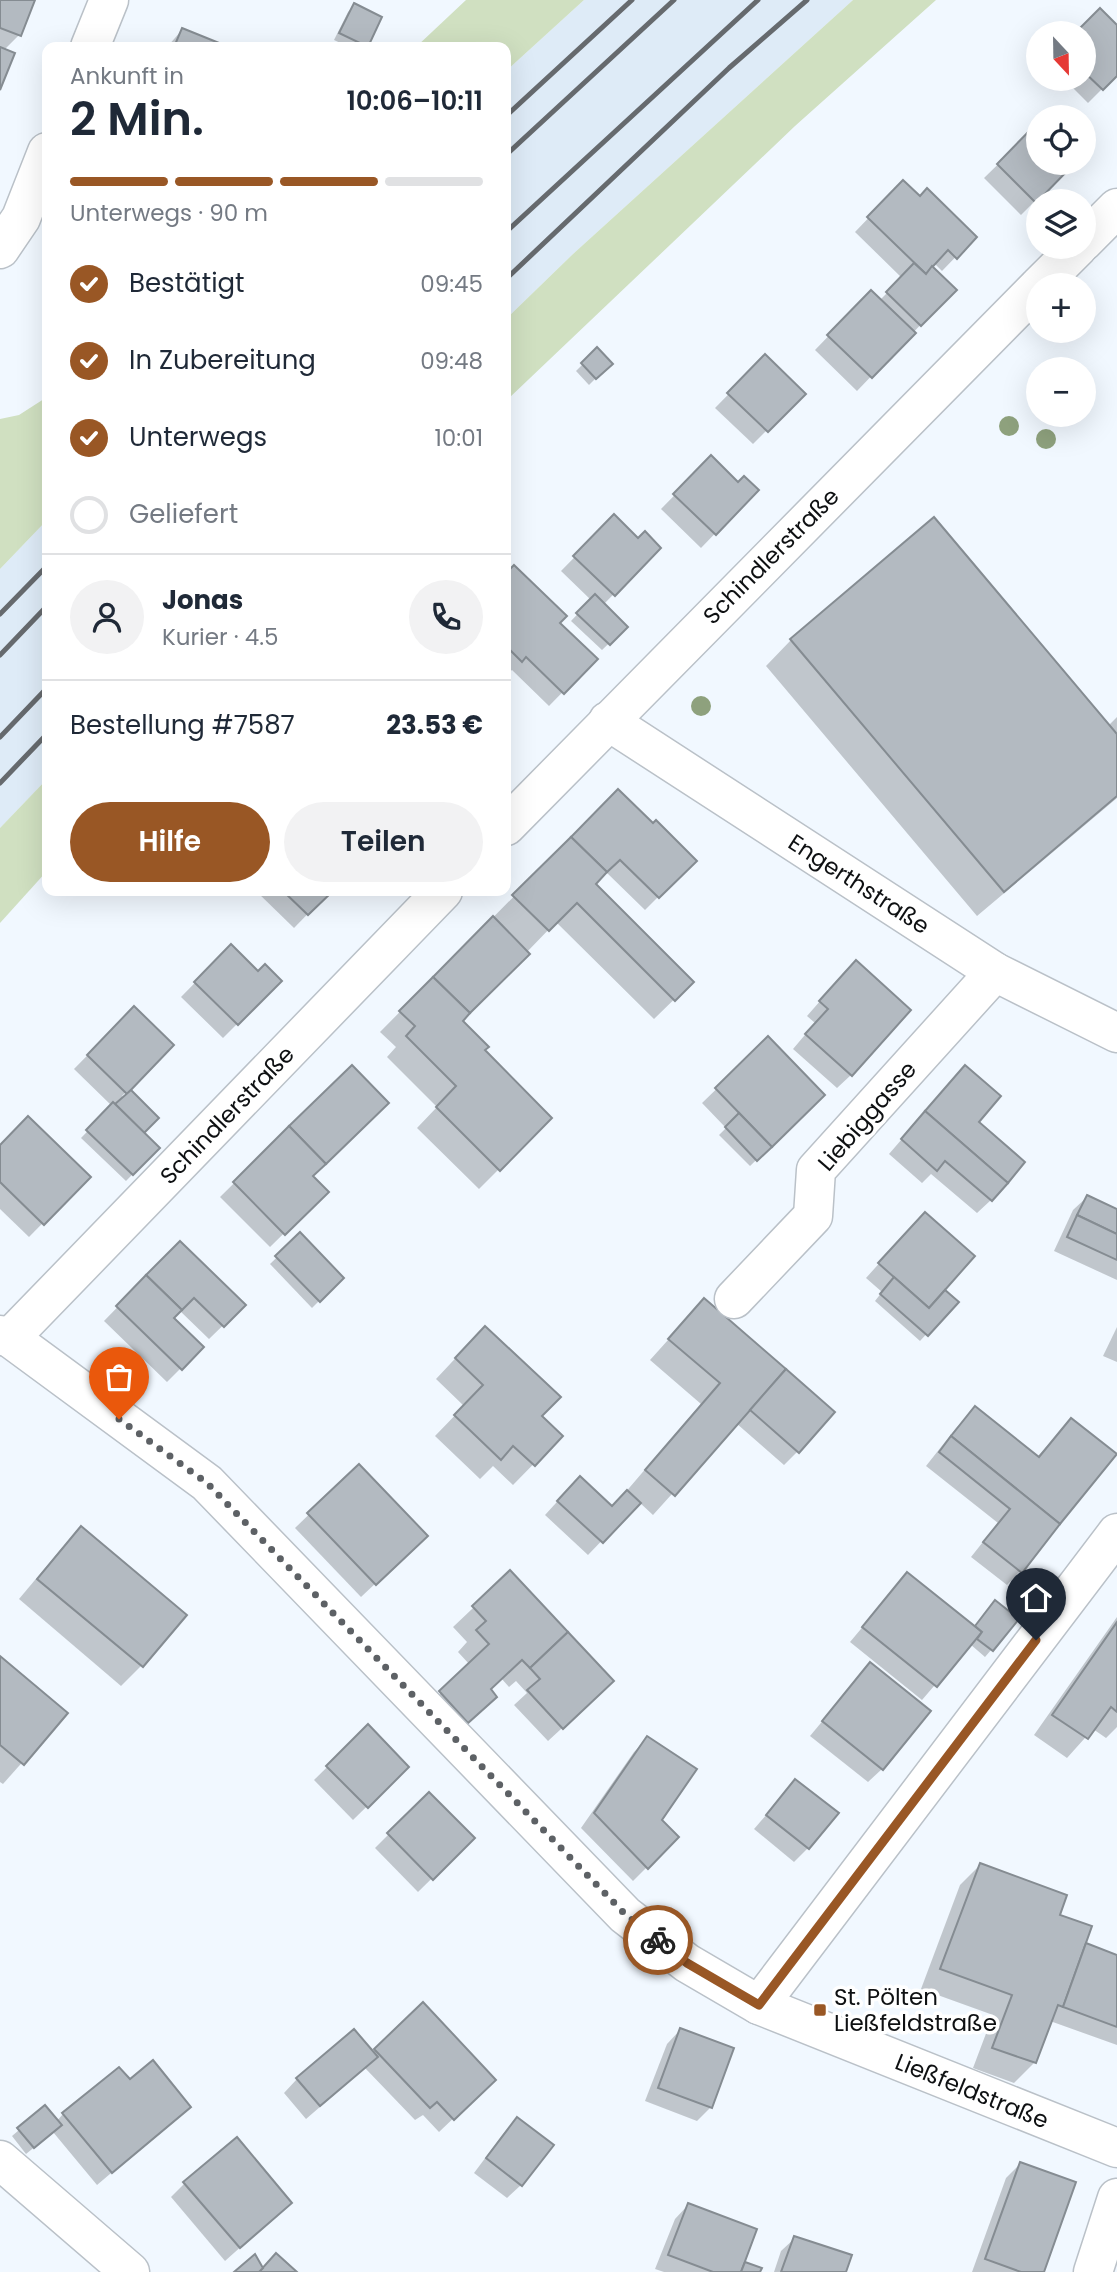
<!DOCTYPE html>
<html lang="de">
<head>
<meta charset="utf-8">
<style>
	body { margin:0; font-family:Poppins,sans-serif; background:#f2f2f3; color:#1f2937; height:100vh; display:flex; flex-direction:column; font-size:26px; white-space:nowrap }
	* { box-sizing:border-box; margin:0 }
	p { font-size:23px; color:#747a83 }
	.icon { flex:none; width:38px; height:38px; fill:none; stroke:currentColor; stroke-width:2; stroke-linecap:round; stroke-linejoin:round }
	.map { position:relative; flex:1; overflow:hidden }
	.sheet { position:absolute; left:42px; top:42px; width:469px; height:854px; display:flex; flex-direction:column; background:#fff; border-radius:14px; box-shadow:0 7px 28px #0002 }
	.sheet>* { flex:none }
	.needle { width:46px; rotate:158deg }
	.controls { position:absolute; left:1026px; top:21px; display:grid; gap:14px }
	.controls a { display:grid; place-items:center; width:70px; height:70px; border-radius:50%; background:#fff; box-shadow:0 7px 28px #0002; font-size:35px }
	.pin { position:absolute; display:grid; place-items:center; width:60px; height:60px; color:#fff; margin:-72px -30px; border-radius:50% 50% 50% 0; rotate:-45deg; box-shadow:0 0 7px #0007 }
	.pin .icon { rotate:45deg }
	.courier { position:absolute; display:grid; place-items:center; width:70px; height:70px; margin:-35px; border:5px solid #995725; border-radius:50%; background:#fff; color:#222; box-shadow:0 2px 9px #0007 }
	.headline em { font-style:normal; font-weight:600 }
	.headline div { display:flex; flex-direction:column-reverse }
	.headline { display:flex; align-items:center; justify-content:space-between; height:119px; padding:0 28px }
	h1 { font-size:46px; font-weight:600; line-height:52px }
	.bar { display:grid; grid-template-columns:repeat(4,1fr); gap:10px 7px; align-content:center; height:84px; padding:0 28px }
	.bar i { height:9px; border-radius:5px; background:#e0e1e3 }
	.bar .selected { background:#995725 }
	.bar p { grid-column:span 4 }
	.line { display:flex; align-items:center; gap:18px; padding:0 28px; border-top:2px solid #e0e1e3 }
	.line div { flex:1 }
	.round { display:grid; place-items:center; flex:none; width:74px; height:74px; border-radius:37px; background:#f2f2f3 }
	ol { padding:0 28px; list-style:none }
	li { display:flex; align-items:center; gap:21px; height:77px }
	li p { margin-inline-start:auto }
	li .icon { padding:7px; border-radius:50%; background:#995725; color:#fff; stroke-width:4 }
	li:last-child { color:#747a83 }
	li i { width:38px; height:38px; border:4px solid #e0e1e3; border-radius:50% }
	.cta { display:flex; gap:14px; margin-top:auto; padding:14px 28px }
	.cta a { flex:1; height:80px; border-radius:42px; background:#995725; color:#fff; font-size:28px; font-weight:600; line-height:80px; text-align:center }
	.cta a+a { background:#f2f2f3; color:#1f2937 }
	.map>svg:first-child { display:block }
	.built { fill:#deebf7 }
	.green { fill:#d0e0c1 }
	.shadow { fill:#0003 }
	.building { fill:#b3bac1; stroke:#858c92; stroke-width:2 }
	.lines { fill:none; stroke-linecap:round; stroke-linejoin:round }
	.street-casing { stroke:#bac1c8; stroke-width:41 }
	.street { stroke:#fff; stroke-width:38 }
	.rail { stroke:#666a6e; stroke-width:5 }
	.tree { fill:#8ea17d }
	.done { stroke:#5d6165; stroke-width:7; stroke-dasharray:0 12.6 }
	.route { stroke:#995725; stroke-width:9 }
	.poi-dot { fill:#995725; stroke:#fff; stroke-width:2.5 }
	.labels { text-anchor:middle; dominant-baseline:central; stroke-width:7; stroke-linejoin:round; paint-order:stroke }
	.street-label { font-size:23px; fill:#0e1012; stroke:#fff }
	.poi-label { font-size:23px; fill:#0e1012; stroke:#fff; text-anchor:start }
</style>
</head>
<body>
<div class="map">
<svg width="1117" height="2272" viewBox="0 0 1117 2272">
	<rect width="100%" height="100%" fill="#f1f8ff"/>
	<g class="built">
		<polygon points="584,0 853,0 573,254 506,319 506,71"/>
		<polygon points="47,520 47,779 0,828 0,569"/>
	</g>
	<g class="green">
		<polygon points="466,0 584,0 506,71 506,47 416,47"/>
		<polygon points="853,0 936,0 795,126 506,401 506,319 573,254"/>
		<polygon points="47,397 47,520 0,569 0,419 19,415"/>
		<polygon points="47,779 47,871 0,923 0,828"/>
	</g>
	<g class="shadow">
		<polygon points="0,0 33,0 19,35 4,50 0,86"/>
		<polygon points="355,5 366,46 365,47 349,47 334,40 348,12"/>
		<polygon points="1100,10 1117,27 1117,74 1088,103 1064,79 1083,79 1083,33 1077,33"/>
		<polygon points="182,30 224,47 167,47"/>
		<polygon points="1035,128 1038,163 1073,163 1021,215 984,178"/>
		<polygon points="903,182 920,198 975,237 942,271 934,263 930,266 954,290 857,391 815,350 871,292 880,300 902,278 855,232"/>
		<polygon points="597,350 610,364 589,385 576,371"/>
		<polygon points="765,357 803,394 753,444 715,408"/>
		<polygon points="711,458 738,484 757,490 701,548 661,509"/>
		<polygon points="614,517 638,540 659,548 603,605 626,627 602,650 571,621 591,600 561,571"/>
		<polygon points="514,567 558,623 595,659 549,706 512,670 507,674 506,673 506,576"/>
		<polygon points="791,640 1108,726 1117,717 1117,798 977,916 766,666"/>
		<polygon points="618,791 653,825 694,861 645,910 606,872 593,884 692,982 654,1019 556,922 460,1021 482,1051 550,1118 479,1189 417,1128 437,1107 387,1057 396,1047 380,1032"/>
		<polygon points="256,891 330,891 294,928"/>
		<polygon points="231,946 258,973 280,981 223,1038 181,997"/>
		<polygon points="842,976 851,1075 837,1088 793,1049 815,1023 807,1016"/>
		<polygon points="134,1008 172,1045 122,1096 142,1133 158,1148 126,1181 81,1138 112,1106 74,1069"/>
		<polygon points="768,1039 823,1095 750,1166 719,1135 726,1128 702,1103"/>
		<polygon points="352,1067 311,1176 326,1192 270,1247 220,1197"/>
		<polygon points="952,1081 991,1200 977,1213 931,1174 922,1183 889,1154"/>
		<polygon points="0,1147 88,1177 29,1237 0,1209"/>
		<polygon points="1087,1197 1117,1211 1117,1280 1054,1251 1073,1210"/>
		<polygon points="911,1228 943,1290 956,1302 920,1341 875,1301 882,1292 866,1278"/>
		<polygon points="300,1235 342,1278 312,1308 270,1264"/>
		<polygon points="180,1243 244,1305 209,1339 179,1310 172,1318 202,1347 167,1382 104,1321"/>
		<polygon points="704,1300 797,1452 784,1465 736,1423 653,1515 639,1502 588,1555 545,1515 566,1492 612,1508 701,1404 650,1360"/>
		<polygon points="1117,1327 1117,1362 1103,1356"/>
		<polygon points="465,1348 561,1436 513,1485 493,1466 480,1479 435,1436 464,1406 436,1379"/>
		<polygon points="976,1408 1037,1457 1071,1420 1020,1571 1007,1585 971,1557 998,1523 926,1466 956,1428"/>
		<polygon points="359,1466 412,1549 361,1597 295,1528"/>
		<polygon points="81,1529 141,1666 121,1686 19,1599 61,1549"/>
		<polygon points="510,1573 598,1695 548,1741 514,1705 527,1693 516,1681 509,1687 501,1678 489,1690 475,1716 447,1742 420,1713 470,1665 458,1652 467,1642 453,1627"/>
		<polygon points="907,1574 974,1628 989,1609 1017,1620 985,1657 970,1644 922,1700 850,1642"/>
		<polygon points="1117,1617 1117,1727 1106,1738 1093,1729 1067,1758 1034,1735"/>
		<polygon points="0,1658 66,1713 3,1784 0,1782"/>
		<polygon points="870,1664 882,1769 868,1782 810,1736"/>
		<polygon points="368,1727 407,1767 353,1820 314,1780"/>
		<polygon points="648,1738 660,1820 677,1837 633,1881 581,1828 634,1752"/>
		<polygon points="796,1781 808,1848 794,1862 754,1829"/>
		<polygon points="429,1794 473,1838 418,1892 375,1848"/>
		<polygon points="980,1865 1058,1916 1081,1950 1086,1946 1117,1957 1117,2045 1050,2021 1035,2062 1014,2083 973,2068 993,2015 921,1989 960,1885"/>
		<polygon points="423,2005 480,2093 439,2132 423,2115 415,2120 365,2068 306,2119 284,2093 297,2079 372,2053"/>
		<polygon points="680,2030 711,2107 697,2121 645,2101 667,2044"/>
		<polygon points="129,2082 189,2107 97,2185 53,2132 26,2154 12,2136 45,2108 56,2122 63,2114"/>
		<polygon points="517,2119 521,2185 507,2198 474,2173 504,2133"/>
		<polygon points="1020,2164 1042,2272 972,2272 1006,2178"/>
		<polygon points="185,2183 290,2203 225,2261 171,2197"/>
		<polygon points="688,2205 743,2263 759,2269 758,2272 664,2272 655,2269 675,2219"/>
		<polygon points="795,2238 844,2272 774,2272 781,2251"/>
	</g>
	<g class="building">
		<polygon points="0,0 35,0 21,36 0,28"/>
		<polygon points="354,3 382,17 368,47 339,33"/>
		<polygon points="1100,8 1117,25 1117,76 1103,90 1083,71 1083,33 1075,33"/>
		<polygon points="182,28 229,47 174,47"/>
		<polygon points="0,47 15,53 0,90"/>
		<polygon points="1035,125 1038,127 1038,163 1075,163 1036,203 997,164"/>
		<polygon points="903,180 920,196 927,188 977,237 957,259 948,250 926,274 867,217"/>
		<polygon points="914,263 926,274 932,266 957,290 921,326 886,292"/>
		<polygon points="871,290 916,333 872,378 827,335"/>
		<polygon points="597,347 613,364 596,379 581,363"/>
		<polygon points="765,354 806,394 768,432 727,393"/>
		<polygon points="711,455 738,482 744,476 759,490 716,535 673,494"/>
		<polygon points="614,514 638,538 645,531 661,548 615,596 573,556"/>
		<polygon points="934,517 1117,734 1117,796 1004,892 790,639"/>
		<polygon points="514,565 567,616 560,623 598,659 564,694 526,657 522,662 506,646 506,573"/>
		<polygon points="595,594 628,627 610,645 576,613"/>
		<polygon points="618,789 653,823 656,820 697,861 659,898 620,860 607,872 571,837"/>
		<polygon points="571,837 607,872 596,884 694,982 675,1001 577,903 549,931 512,895"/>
		<polygon points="283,891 333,891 308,915"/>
		<polygon points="493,916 530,954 470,1013 433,977"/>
		<polygon points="231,944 258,971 265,964 282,981 238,1025 194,982"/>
		<polygon points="856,960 911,1010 852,1076 805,1034 828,1009 819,1001"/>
		<polygon points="433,977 470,1013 463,1021 489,1047 485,1050 552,1118 500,1171 436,1107 456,1086 406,1036 415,1026 399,1011"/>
		<polygon points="134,1006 174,1045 127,1094 87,1055"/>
		<polygon points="768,1036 825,1095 772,1147 715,1088"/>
		<polygon points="352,1065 389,1103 326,1164 289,1126"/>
		<polygon points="965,1065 1001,1096 979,1122 1025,1162 1008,1183 925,1111"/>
		<polygon points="131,1090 159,1118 144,1133 115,1104"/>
		<polygon points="113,1102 160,1148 133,1175 86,1130"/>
		<polygon points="925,1111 1008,1183 992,1201 945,1161 937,1171 901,1139"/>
		<polygon points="739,1113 772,1147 757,1161 725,1127"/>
		<polygon points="28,1116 91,1177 44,1225 0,1182 0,1145"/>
		<polygon points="289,1126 326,1164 313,1176 329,1192 285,1235 233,1182"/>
		<polygon points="1087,1195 1117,1209 1117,1234 1077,1215"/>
		<polygon points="925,1212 975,1256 929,1308 878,1263"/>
		<polygon points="1077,1215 1117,1234 1117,1260 1067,1237"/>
		<polygon points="300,1232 344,1278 320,1302 275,1256"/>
		<polygon points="180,1241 246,1305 224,1327 194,1298 182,1310 146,1275"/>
		<polygon points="146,1275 182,1310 174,1318 204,1347 182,1370 116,1306"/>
		<polygon points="894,1277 929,1308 945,1290 959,1302 928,1336 880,1294"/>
		<polygon points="704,1298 786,1369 675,1496 645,1470 720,1383 668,1339"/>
		<polygon points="485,1326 561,1397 542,1416 563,1436 535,1466 513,1446 501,1460 454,1415 483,1385 455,1358"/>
		<polygon points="786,1369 835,1412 799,1453 750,1410"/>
		<polygon points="975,1406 1039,1457 1071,1418 1117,1454 1060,1524 951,1436"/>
		<polygon points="951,1436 1060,1524 1022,1573 983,1542 1010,1509 939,1452"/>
		<polygon points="359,1464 428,1536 376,1585 307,1513"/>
		<polygon points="580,1476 612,1506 627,1490 641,1503 603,1543 557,1501"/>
		<polygon points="81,1526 187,1615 143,1667 37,1579"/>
		<polygon points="510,1570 568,1632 530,1668 522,1660 491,1689 497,1697 468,1723 439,1691 489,1644 476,1630 486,1621 472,1606"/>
		<polygon points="907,1572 982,1632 937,1687 862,1627"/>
		<polygon points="995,1600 1019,1619 993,1651 977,1639 982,1632 975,1626"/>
		<polygon points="1117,1622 1117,1712 1111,1707 1088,1739 1052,1715"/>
		<polygon points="568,1632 614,1681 563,1729 527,1690 540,1679 530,1668"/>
		<polygon points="0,1656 68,1713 24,1765 0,1745"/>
		<polygon points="870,1662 931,1711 883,1770 822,1721"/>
		<polygon points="368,1724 409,1767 368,1808 326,1766"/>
		<polygon points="647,1736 697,1769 662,1820 679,1837 648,1869 594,1813"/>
		<polygon points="795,1779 839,1813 809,1849 766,1815"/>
		<polygon points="429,1792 475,1838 433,1880 387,1833"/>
		<polygon points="980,1863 1067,1895 1060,1915 1092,1926 1063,2007 1058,2005 1036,2063 992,2048 1012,1995 940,1969"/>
		<polygon points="1086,1943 1117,1955 1117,2027 1063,2007"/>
		<polygon points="423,2002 496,2080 454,2120 437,2102 430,2108 374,2049"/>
		<polygon points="680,2028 734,2048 712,2108 658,2088"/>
		<polygon points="354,2029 378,2057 320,2106 296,2078"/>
		<polygon points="153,2060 191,2107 112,2173 62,2113 119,2067 130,2079"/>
		<polygon points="45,2105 62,2125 34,2148 17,2128"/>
		<polygon points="517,2117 554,2145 522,2186 486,2158"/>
		<polygon points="237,2137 292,2203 240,2248 183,2182"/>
		<polygon points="1020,2162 1076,2182 1044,2272 1021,2272 985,2259"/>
		<polygon points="688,2203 757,2229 741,2272 713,2272 668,2255"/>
		<polygon points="794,2236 852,2255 846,2272 781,2272"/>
		<polygon points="276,2253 297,2272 259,2272"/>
		<polygon points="255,2254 263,2268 259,2272 234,2272"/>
		<polygon points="745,2262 762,2268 760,2272 741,2272"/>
	</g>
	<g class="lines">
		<defs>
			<g id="street">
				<polyline points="90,47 109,0"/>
				<polyline points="1083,242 1117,208"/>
				<polyline points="0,249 21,218 47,152"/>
				<polyline points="1040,285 1078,247"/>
				<polyline points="608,721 995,972 1117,1033"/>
				<polyline points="506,826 1038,287"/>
				<polyline points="734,1299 813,1216 816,1170 995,972"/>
				<polyline points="0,1335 10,1338 207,1483 625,1915 687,1963 759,2005 1117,2148"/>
				<polyline points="10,1338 443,891"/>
				<polyline points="759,2005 1117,1533"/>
				<polyline points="0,2160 130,2272"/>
				<polyline points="1093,2272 1117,2198"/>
			</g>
		</defs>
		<use href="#street" class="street-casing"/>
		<use href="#street" class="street"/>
		<g class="rail">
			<polyline points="506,116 632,0"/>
			<polyline points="506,155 674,0"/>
			<polyline points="506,232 758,0"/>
			<polyline points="506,279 729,68 807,0"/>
			<polyline points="0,614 47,566"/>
			<polyline points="0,655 47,606"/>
			<polyline points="0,737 47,688"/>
			<polyline points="0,783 47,734"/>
		</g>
	</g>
	<g class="tree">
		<circle cx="1009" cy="426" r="10"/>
		<circle cx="1046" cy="439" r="10"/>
		<circle cx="701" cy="706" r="10"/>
	</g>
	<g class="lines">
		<polyline class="done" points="119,1419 207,1483 625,1914 658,1940"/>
		<polyline class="route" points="658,1940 687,1963 759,2005 1036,1640"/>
	</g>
	<rect class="poi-dot" x="813" y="2003" width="14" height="14" rx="3.5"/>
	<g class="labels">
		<g class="street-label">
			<text transform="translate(771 556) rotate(-45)">Schindlerstraße</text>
			<text transform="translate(859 884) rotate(33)">Engerthstraße</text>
			<text transform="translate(227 1115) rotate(-46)">Schindlerstraße</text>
			<text transform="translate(867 1116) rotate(-49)">Liebiggasse</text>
			<text transform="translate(972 2091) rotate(22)">Ließfeldstraße</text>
		</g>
		<g class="poi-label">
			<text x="834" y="1997">St. Pölten<tspan x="834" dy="26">Ließfeldstraße</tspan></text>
		</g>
	</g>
</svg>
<div class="controls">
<a><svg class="needle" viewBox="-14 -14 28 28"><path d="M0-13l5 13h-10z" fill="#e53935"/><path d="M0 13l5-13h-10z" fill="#747a83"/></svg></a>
<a><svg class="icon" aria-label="locate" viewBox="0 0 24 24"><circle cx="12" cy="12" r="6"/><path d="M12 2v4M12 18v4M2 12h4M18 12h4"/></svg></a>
<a><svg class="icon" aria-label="layers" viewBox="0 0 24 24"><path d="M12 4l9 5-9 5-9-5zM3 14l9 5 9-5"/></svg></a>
<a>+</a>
<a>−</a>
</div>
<div class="pin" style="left:119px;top:1419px;background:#ea580c"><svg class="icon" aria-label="bag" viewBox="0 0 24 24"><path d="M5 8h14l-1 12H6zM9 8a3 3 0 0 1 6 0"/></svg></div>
<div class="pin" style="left:1036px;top:1640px;background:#1f2937"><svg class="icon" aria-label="home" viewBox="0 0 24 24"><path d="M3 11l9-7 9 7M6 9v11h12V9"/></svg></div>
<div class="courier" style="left:658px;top:1940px"><svg class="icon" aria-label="bike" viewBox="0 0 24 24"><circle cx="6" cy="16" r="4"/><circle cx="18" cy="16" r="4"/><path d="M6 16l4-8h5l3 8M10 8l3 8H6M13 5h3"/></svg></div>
<section class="sheet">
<div class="headline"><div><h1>2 Min.</h1><p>Ankunft in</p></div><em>10:06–10:11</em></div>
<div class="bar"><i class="selected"></i><i class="selected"></i><i class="selected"></i><i></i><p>Unterwegs · 90 m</p></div>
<ol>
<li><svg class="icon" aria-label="check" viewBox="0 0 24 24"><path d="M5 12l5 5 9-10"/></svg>Bestätigt<p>09:45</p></li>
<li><svg class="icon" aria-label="check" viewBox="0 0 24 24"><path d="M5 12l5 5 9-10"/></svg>In Zubereitung<p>09:48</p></li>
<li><svg class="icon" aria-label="check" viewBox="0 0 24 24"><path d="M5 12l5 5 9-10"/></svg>Unterwegs<p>10:01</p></li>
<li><i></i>Geliefert</li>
</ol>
<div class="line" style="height:126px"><a class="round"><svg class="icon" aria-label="person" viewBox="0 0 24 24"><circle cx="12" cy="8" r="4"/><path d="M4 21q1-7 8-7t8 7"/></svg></a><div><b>Jonas</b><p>Kurier · 4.5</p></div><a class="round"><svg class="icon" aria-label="phone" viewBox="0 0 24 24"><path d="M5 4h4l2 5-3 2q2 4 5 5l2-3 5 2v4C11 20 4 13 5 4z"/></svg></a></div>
<div class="line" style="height:91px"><div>Bestellung #7587</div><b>23.53 €</b></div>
<div class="cta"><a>Hilfe</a><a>Teilen</a></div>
</section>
</div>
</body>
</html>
